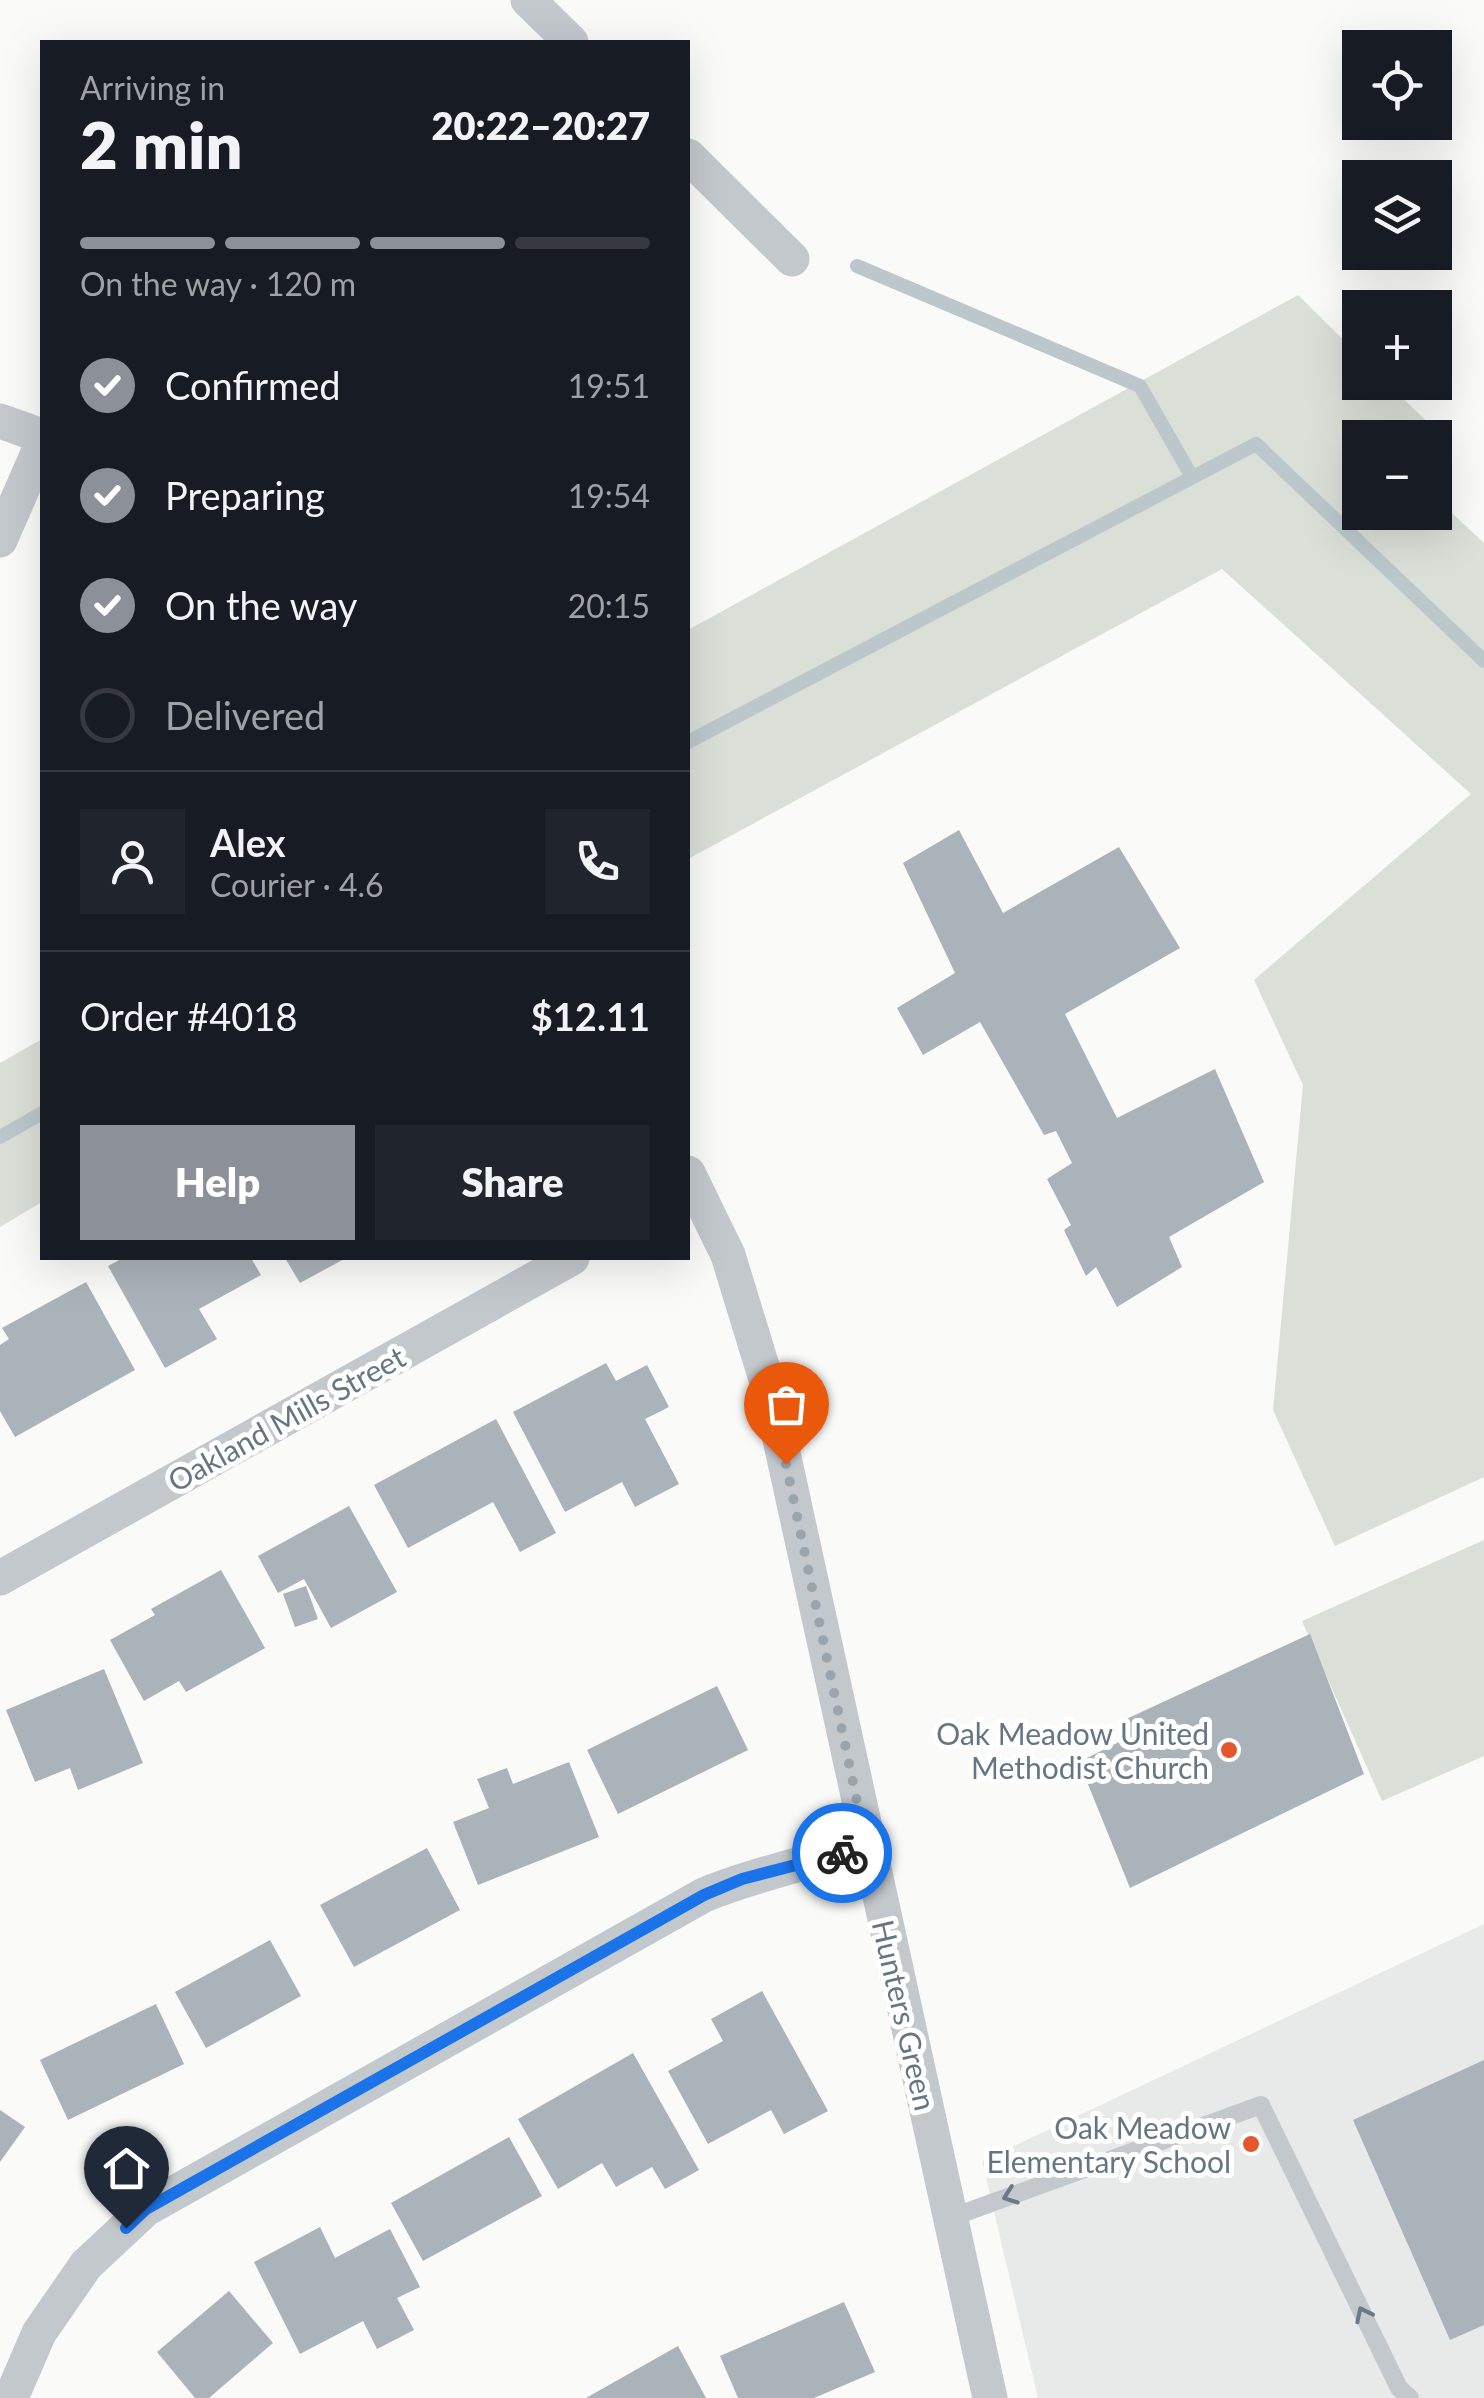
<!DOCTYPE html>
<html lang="en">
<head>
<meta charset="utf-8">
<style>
	body { margin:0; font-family:Lato,sans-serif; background:#20242c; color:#f1f3f6; height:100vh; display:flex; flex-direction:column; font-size:38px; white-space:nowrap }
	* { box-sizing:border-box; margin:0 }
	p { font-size:32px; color:#9ea1a6 }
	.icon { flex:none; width:55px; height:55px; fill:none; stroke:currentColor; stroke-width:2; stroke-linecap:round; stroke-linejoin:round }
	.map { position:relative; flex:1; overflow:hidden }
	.details { position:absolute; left:40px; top:40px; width:650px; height:1220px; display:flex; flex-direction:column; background:#171b24; border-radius:0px; box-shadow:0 10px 40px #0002 }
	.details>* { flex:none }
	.tools { position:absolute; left:1342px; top:30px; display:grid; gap:20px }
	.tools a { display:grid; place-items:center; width:110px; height:110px; border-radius:0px; background:#171b24; box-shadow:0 10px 40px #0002; font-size:50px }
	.pin { position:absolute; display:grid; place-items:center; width:85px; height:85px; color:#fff; margin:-102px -42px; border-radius:50% 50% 50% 0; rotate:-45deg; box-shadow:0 0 10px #0007 }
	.pin .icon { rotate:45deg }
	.courier { position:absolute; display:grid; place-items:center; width:100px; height:100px; margin:-50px; border:8px solid #1a73e8; border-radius:50%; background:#fff; color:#222; box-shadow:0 2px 12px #0007 }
	.summary em { font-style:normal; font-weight:800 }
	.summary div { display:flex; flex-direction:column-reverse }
	.summary { display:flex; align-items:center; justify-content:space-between; height:170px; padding:0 40px }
	h1 { font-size:65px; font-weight:800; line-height:75px }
	.bar { display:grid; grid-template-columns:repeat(4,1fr); gap:15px 10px; align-content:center; height:120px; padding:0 40px }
	.bar i { height:12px; border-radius:8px; background:#363941 }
	.bar .active { background:#8c9099 }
	.bar p { grid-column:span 4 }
	.line { display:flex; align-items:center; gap:25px; padding:0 40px; border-top:2px solid #363941 }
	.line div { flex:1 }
	.round { display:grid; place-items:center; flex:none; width:105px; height:105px; border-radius:0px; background:#20242c }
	ol { padding:0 40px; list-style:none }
	li { display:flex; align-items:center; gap:30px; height:110px }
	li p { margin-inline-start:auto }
	li .icon { padding:10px; border-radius:50%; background:#8c9099; color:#fff; stroke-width:4 }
	li:last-child { color:#9ea1a6 }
	li i { width:55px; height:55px; border:5px solid #363941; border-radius:50% }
	.action { display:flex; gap:20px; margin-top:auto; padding:20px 40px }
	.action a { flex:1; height:115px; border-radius:0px; background:#8c9099; color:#fff; font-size:40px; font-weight:800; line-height:115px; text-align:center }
	.action a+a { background:#20242c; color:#f1f3f6 }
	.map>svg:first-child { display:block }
	.built { fill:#e8e9e9 }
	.green { fill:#dadfd7; fill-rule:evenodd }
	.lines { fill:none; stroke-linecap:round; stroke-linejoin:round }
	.stream { stroke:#bbc7cb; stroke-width:14 }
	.building { fill:#aab3b9 }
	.lane { stroke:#c3c8cc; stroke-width:18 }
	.street { stroke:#c3c8cc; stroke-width:35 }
	.oneway { stroke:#6a7a87 }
	.done { stroke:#99a4ac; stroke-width:10; stroke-dasharray:0 18 }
	.route { stroke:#1a73e8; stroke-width:12 }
	.poi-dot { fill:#e4572e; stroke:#fff; stroke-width:4 }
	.labels { text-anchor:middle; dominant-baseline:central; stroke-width:10; stroke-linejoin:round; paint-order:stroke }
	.street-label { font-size:30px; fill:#657683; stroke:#fff }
	.poi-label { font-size:30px; fill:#657683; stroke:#fff; text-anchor:end }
</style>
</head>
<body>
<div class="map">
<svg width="1484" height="2398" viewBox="0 0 1484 2398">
	<rect width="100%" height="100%" fill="#fafaf8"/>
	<polygon class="built" points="1484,1924 1484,2398 1038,2398 982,2161"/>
	<g class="green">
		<path d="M1298 295 1360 356V382L1387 383 1443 437 1452 513 1484 543V1477L1335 1546 1273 1410 1303 1085 1254 980 1471 794 1222 569 688 859V630ZM1360 438H1435V512H1360Z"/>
		<polygon points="42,1039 42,1202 0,1227 0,1063"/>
		<polygon points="1484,1540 1484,1756 1382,1801 1302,1621"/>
	</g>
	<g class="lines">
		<g class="stream">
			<polyline points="857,266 1140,386 1192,477"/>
			<polyline points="688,742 1256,444 1484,661"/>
			<polyline points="0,1137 42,1113"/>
		</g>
	</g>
	<g class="building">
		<polygon points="959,830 1003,913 1119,847 1180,948 1065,1014 1117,1118 1215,1069 1264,1182 1169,1237 1182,1267 1117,1307 1096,1267 1086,1276 1064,1230 1071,1225 1047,1179 1072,1163 1056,1131 1044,1135 980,1022 923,1055 897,1008 955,973 903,863"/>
		<polygon points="123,1258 251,1258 261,1275 199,1309 217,1339 165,1368 108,1266"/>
		<polygon points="285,1258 346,1258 300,1283"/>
		<polygon points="86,1282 135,1370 15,1437 0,1411 0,1345 9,1339 2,1328"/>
		<polygon points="606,1363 616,1381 647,1365 669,1407 645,1419 679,1484 635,1507 622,1482 565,1512 513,1412"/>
		<polygon points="496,1419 556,1533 520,1552 493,1502 408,1548 374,1485"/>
		<polygon points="349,1506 397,1592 331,1628 304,1579 278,1593 258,1556"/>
		<polygon points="221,1570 265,1648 186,1692 179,1681 144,1701 110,1640 155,1615 151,1609"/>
		<polygon points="306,1586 318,1619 295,1627 283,1594"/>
		<polygon points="1310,1634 1364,1774 1130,1888 1079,1762 1127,1738 1122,1721"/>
		<polygon points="104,1669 143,1763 78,1790 70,1768 35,1782 6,1710"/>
		<polygon points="717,1686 748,1750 618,1814 587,1750"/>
		<polygon points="569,1762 599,1837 478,1885 453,1822 489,1808 477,1779 507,1768 513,1784"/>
		<polygon points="427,1848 460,1910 354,1967 320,1905"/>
		<polygon points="270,1940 301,1996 206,2048 175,1992"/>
		<polygon points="762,1991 828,2111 784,2134 771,2110 708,2144 668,2071 723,2041 711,2019"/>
		<polygon points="156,2004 184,2064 68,2120 40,2060"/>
		<polygon points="633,2053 699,2170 665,2189 652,2167 616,2187 602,2163 558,2189 518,2119"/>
		<polygon points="1484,2060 1484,2325 1450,2340 1353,2120"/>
		<polygon points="0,2110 25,2127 0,2162"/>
		<polygon points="509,2137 542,2196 423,2261 391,2203"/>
		<polygon points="320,2227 335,2258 390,2229 420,2287 397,2298 414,2330 377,2349 363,2321 300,2354 254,2262"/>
		<polygon points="229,2291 273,2343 209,2398 195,2398 157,2352"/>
		<polygon points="844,2302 875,2372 814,2398 738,2398 720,2356"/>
		<polygon points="678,2346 706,2398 586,2398"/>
	</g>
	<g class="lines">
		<polyline class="lane" points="950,2218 1261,2105 1399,2388 1410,2398"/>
		<g class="street">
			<polyline points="528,0 571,42"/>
			<polyline points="688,156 792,259"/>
			<polyline points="0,421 42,436"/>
			<polyline points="0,540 42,444"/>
			<polyline points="688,1173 728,1255 769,1389 990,2398"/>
			<polyline points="0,1578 572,1258"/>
			<path d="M11 2398 39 2333 86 2265 146 2209 704 1895C757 1873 812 1863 867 1844"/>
		</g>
	</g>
	<defs><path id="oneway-chevron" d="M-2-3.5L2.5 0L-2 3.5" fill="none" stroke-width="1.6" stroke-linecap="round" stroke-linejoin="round" transform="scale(2.5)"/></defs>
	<g class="oneway">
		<use href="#oneway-chevron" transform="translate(1010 2196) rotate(160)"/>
		<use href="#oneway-chevron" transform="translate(1363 2314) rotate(-116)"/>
	</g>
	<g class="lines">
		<polyline class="done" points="786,1464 866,1844 842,1853"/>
		<polyline class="route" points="126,2228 146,2209 704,1895 742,1879 842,1853"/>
	</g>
	<g class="poi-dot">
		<circle cx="1229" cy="1750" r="10"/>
		<circle cx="1251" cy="2144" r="10"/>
	</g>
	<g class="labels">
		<g class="street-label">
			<text transform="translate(286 1418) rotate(-29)">Oakland Mills Street</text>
			<text transform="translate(905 2015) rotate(77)">Hunters Green</text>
		</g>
		<g class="poi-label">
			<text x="1209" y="1733">Oak Meadow United<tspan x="1209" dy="34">Methodist Church</tspan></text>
			<text x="1231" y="2127">Oak Meadow<tspan x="1231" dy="34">Elementary School</tspan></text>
		</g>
	</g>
</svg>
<div class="tools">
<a><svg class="icon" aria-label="locate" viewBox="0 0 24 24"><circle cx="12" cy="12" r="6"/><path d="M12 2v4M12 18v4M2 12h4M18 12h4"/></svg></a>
<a><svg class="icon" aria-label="layers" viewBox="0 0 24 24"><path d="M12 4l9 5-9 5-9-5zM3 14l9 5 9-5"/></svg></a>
<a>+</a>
<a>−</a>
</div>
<div class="pin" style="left:786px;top:1464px;background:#ea580c"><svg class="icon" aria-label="bag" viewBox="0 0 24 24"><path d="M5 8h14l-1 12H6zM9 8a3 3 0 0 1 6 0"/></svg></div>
<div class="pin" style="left:126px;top:2228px;background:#1f2937"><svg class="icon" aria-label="home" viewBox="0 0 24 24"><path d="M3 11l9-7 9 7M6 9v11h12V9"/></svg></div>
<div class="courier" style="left:842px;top:1853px"><svg class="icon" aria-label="bike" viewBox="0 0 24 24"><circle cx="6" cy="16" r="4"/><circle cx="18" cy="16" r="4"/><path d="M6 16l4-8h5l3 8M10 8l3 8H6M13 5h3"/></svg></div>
<section class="details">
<div class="summary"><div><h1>2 min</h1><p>Arriving in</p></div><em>20:22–20:27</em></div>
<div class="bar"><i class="active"></i><i class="active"></i><i class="active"></i><i></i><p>On the way · 120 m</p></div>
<ol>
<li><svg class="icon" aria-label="check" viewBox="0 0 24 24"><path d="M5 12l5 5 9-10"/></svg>Confirmed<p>19:51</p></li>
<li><svg class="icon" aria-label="check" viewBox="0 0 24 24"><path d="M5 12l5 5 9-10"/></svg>Preparing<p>19:54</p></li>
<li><svg class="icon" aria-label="check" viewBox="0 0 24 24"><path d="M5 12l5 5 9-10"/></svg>On the way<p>20:15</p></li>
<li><i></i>Delivered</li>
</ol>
<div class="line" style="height:180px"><a class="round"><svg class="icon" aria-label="person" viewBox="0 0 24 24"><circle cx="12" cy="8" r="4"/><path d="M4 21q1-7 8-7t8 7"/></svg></a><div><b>Alex</b><p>Courier · 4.6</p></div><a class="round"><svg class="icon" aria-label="phone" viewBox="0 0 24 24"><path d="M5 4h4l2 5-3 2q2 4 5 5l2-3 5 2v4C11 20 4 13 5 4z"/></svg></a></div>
<div class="line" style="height:130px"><div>Order #4018</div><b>$12.11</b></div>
<div class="action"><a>Help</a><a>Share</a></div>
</section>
</div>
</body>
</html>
